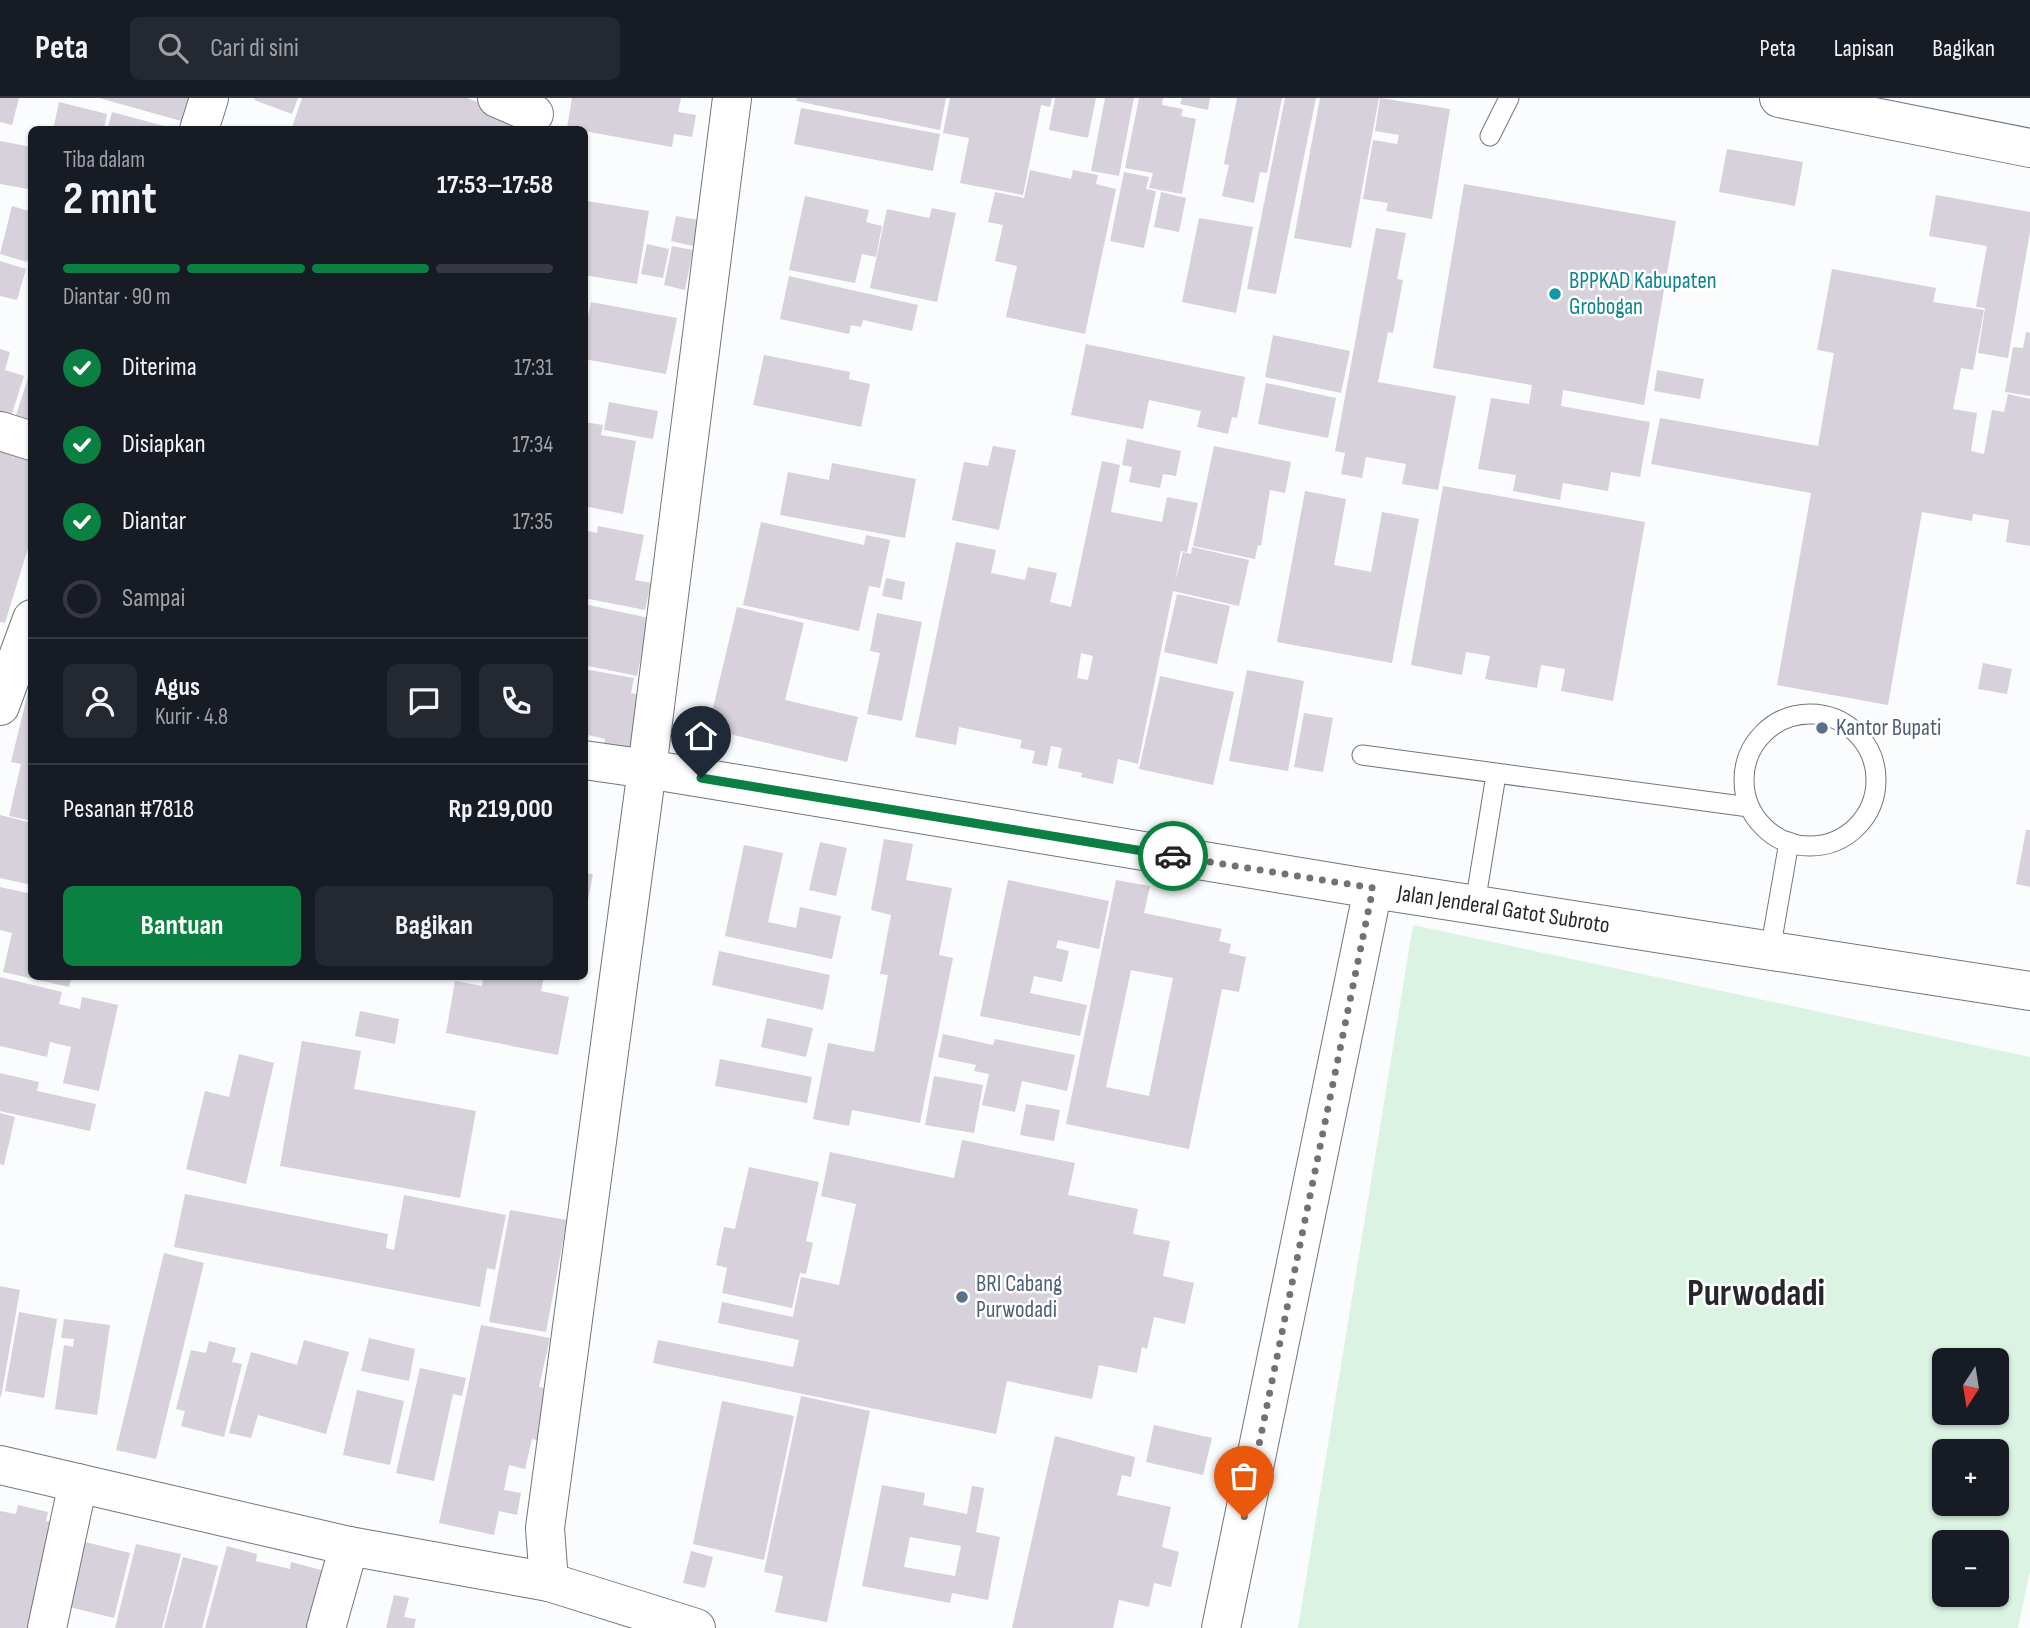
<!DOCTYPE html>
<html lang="id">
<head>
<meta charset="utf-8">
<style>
	body { margin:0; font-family:"Sofia Sans Condensed",sans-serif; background:#242831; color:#f1f3f6; height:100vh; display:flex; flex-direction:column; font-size:26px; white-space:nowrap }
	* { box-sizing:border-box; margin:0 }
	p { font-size:23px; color:#9ea1a6 }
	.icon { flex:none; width:38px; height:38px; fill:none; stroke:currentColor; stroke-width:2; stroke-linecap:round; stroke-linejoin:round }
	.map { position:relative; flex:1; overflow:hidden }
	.sheet { position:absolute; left:28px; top:28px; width:560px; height:854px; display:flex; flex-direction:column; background:#171b24; border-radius:10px; box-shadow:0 2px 5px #0004 }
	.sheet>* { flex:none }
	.needle { width:46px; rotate:192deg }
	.buttons { position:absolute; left:1932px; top:1250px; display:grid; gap:14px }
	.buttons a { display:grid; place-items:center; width:77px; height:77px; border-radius:10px; background:#171b24; box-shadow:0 2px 5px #0004; font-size:35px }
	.pin { position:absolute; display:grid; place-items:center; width:60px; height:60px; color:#fff; margin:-72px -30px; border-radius:50% 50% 50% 0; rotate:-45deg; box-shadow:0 0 7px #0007 }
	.pin .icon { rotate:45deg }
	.courier { position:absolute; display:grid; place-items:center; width:70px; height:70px; margin:-35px; border:5px solid #0b8043; border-radius:50%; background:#fff; color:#222; box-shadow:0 2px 9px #0007 }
	.headline em { font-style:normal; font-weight:700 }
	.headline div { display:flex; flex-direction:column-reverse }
	.headline { display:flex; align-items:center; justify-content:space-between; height:119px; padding:0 35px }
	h1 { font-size:46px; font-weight:700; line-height:52px }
	.bar { display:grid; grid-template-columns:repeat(4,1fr); gap:10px 7px; align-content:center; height:84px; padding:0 35px }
	.bar i { height:9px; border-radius:5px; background:#363941 }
	.bar .on { background:#0b8043 }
	.bar p { grid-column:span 4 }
	.line { display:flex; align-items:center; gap:18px; padding:0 35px; border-top:2px solid #363941 }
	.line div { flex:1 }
	.round { display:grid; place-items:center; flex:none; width:74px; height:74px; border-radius:10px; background:#242831 }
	ol { padding:0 35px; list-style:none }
	li { display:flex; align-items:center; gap:21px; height:77px }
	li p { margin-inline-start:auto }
	li .icon { padding:7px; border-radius:50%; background:#0b8043; color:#fff; stroke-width:4 }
	li:last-child { color:#9ea1a6 }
	li i { width:38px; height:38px; border:4px solid #363941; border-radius:50% }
	.primary-button { display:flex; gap:14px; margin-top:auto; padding:14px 35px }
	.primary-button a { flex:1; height:80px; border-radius:10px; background:#0b8043; color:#fff; font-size:28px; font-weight:700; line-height:80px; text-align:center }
	.primary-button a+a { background:#242831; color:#f1f3f6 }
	header { display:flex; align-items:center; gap:42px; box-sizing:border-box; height:98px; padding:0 35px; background:#171b24; border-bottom:2px solid #363941 }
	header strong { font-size:33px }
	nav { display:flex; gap:38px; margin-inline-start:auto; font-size:24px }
	.search { width:490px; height:63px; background:#242831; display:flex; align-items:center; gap:18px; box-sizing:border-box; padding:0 24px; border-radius:10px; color:#9ea1a6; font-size:26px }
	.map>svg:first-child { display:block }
	.green { fill:#daf3e2; fill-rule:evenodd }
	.building { fill:#d6d1da; fill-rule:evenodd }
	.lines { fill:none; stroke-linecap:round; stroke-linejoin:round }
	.service-casing { stroke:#71757d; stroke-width:21 }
	.minor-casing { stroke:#71757d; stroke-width:40 }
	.tertiary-casing { stroke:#71757d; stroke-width:40 }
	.secondary-casing { stroke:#71757d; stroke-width:40 }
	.primary-casing { stroke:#71757d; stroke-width:40 }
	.service { stroke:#fff; stroke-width:19 }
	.minor { stroke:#fff; stroke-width:38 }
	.tertiary { stroke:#fff; stroke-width:38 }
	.secondary { stroke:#fff; stroke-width:38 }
	.primary { stroke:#fff; stroke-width:38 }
	.done { stroke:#717274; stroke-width:7; stroke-dasharray:0 12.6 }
	.route { stroke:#0b8043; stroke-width:9 }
	.culture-dot { fill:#0f9aa8; stroke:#fff; stroke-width:2.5 }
	.service-dot { fill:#5c6f8a; stroke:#fff; stroke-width:2.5 }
	.labels { text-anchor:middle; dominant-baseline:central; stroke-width:5; stroke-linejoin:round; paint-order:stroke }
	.culture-label { font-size:23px; fill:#0d838f; stroke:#fff; text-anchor:start }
	.service-label { font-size:23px; fill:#4e5e75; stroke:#fff; text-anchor:start }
	.street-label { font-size:23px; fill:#26272b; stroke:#fff }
	.town-label { font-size:37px; font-weight:bold; fill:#26272b; stroke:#fff }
</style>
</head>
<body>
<header>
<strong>Peta</strong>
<div class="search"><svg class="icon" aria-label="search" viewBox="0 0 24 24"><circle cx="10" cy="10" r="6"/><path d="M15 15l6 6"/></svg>Cari di sini</div>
<nav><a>Peta</a><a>Lapisan</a><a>Bagikan</a></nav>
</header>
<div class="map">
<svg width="2030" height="1530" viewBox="0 0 2030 1530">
	<rect width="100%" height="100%" fill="#fbfcfd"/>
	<path class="green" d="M1413 827 2030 959V1473L2018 1530H1298ZM1944 1262H1997V1314H1944ZM1944 1353H1997V1405H1944ZM1944 1444H1997V1496H1944Z"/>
	<g class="building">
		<polygon points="0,0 19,0 12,27 0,24"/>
		<polygon points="99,0 199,0 192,26"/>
		<polygon points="255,0 298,0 292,16 254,2"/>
		<polygon points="302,0 467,0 543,28 542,32 291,32"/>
		<polygon points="572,0 681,0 678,14 696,17 692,39 674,36 672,49 567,30"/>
		<polygon points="797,0 946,0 940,32 796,3"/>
		<polygon points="950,0 1052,0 1050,9 1041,7 1023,97 960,85 969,40 943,35"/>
		<polygon points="1055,0 1096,0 1088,40 1049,32"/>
		<polygon points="1105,0 1134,0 1119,78 1091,73"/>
		<polygon points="1139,0 1163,0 1162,7 1183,11 1181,18 1196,21 1182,96 1149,90 1153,75 1125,70"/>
		<polygon points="1182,0 1210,0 1208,12 1180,6"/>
		<polygon points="1237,0 1282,0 1267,75 1260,74 1254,105 1222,98 1229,67 1224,66"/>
		<polygon points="1285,0 1316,0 1276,196 1247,191"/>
		<polygon points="1320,0 1379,0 1351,150 1294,140"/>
		<polygon points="1380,0 1450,11 1432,121 1386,113 1388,105 1363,101 1373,42 1397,46 1399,37 1375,33"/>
		<polygon points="59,4 107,16 104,32 53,32"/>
		<polygon points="801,10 940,36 933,73 794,46"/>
		<polygon points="112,14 168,29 167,32 107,32"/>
		<polygon points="0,43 32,49 28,91 0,86"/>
		<polygon points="1727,51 1803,64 1795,108 1719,94"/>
		<polygon points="1030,72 1071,81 1073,72 1098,77 1096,86 1116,91 1085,236 1006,219 1017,168 995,163 1003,127 988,124 995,94 1024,100"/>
		<polygon points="1124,74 1149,79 1146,91 1156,93 1144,150 1110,143"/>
		<polygon points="1464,86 1676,123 1644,307 1563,292 1561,308 1650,324 1640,379 1611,374 1608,393 1563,385 1560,402 1513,393 1516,377 1478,371 1491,300 1529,306 1532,287 1433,270"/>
		<polygon points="1161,94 1186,100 1179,134 1154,129"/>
		<polygon points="1936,97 2030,114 2030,134 2008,260 1978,255 1985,210 1976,209 1987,148 1929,138"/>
		<polygon points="805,98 869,112 866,124 882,128 876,159 862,156 855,185 789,172"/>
		<polygon points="587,103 649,113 637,186 584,177"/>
		<polygon points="12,108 32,114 32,149 27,164 0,156"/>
		<polygon points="932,110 956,115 937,204 870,190 887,111 929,120"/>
		<polygon points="676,118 699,122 693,148 671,143"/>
		<polygon points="1199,120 1253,129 1236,215 1182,204"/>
		<polygon points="1376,130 1406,135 1397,181 1403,182 1393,235 1388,234 1378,284 1456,298 1438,392 1402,386 1406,366 1366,359 1362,380 1341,376 1345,355 1335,353"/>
		<polygon points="647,146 669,151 663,180 641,176"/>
		<polygon points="672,148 693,152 685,192 664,187"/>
		<polygon points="0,163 26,171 17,202 0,198"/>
		<polygon points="1832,171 1936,190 1933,204 1984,212 1973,272 1961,270 1953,311 1977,315 1971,353 1984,356 1992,312 2004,314 2008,296 2030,301 2030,448 2006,444 2009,422 1973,416 1972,423 1922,414 1888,607 1777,587 1811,395 1651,366 1660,320 1818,348 1834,255 1817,252"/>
		<polygon points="789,178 918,207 912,233 863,222 861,229 851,227 849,236 780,221"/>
		<polygon points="591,204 677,220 666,276 584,261 584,238"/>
		<polygon points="2026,234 2030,235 2030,298 2005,294 2013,249 2023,250"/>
		<polygon points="1273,237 1350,253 1341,295 1265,279"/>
		<polygon points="1086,246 1245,279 1237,320 1232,319 1228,336 1197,329 1201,313 1149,302 1143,331 1071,317"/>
		<polygon points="0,251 10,254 5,272 24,278 9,325 0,322"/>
		<polygon points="764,257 850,274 849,281 870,286 861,329 753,307"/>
		<polygon points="32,268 32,325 15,320"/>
		<polygon points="1657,272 1704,281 1700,301 1654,293"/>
		<polygon points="1266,285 1336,300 1328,340 1258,326"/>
		<polygon points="609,304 658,313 653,341 604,332"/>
		<polygon points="584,324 603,327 601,337 636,343 623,416 584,408"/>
		<polygon points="1127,341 1181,353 1176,378 1163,376 1160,390 1129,384 1132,369 1122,367"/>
		<polygon points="0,347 32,356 32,437 5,525 0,524"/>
		<polygon points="993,348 1016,352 999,432 952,422 964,364 988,368"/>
		<polygon points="1214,348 1291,364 1285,395 1270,392 1261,448 1258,447 1255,461 1193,448"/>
		<path d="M1102 363 1120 367 1111 414 1162 424 1167 399 1198 405 1187 454 1181 453 1175 484 1183 454 1191 456 1192 449 1249 462 1239 508 1173 493 1138 666 1118 661 1113 686 1081 679 1082 675 1058 670 1062 650 1051 648 1047 668 1032 665 1035 653 1020 650 1022 642 959 629 956 647 915 639 956 444 996 452 991 475 1025 482 1028 469 1057 475 1050 504 1071 509ZM1081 555 1093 558 1088 582 1077 580Z"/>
		<polygon points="832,365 916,381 905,440 780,417 788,374 829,382"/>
		<polygon points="1443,388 1645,424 1613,603 1561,593 1565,571 1541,567 1537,590 1485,581 1490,558 1466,554 1462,577 1411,567"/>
		<polygon points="1305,393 1346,401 1334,467 1371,474 1382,414 1419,421 1392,565 1277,544"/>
		<polygon points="761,424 864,447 866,437 890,442 880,490 869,488 859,533 743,507"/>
		<polygon points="598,428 644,437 635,482 651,485 645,512 584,500 584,432 597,435"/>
		<polygon points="886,480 905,484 902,502 882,498"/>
		<polygon points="1177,496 1230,508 1217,566 1164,554"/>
		<polygon points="584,506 649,520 637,578 584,567"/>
		<polygon points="737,509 804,525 785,602 858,619 847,664 708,631"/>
		<polygon points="877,515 922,524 902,623 867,616 880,555 870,553"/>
		<polygon points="1983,565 2012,571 2007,596 1978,591"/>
		<polygon points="584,571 634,580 631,595 646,598 634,658 603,652 605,641 584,636"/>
		<polygon points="1247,572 1304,583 1288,673 1229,663"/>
		<polygon points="1160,578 1234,594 1213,687 1139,671"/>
		<polygon points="29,590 32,591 32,723 9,718 21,666 11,664"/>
		<polygon points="1304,615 1333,620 1323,674 1294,669"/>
		<polygon points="0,717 32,725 32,787 0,780"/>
		<polygon points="2026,732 2030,732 2030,789 2016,786"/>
		<polygon points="884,741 913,746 906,782 952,790 939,857 953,860 920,1025 852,1012 849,1028 813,1021 828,945 874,954 888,877 880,876 891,817 871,812"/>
		<polygon points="820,744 847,750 836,798 809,792"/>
		<polygon points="744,747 783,755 768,824 796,830 800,809 841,818 832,861 725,838"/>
		<polygon points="584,775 593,776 586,812 584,811"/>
		<polygon points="1008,782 1109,803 1099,851 1058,842 1056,850 1069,853 1062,884 1034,878 1030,895 1087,907 1080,938 980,918"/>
		<path d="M1116 782 1150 788 1144 815 1222 831 1219 843 1231 846 1229 855 1246 859 1239 894 1222 891 1189 1051 1066 1026ZM1131 872 1173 880 1149 998 1106 989Z"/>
		<polygon points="0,789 32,796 32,878 72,878 69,889 3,874 12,835 0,832"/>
		<polygon points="719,853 830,877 823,912 712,887"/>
		<polygon points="483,878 544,878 541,893 569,899 558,957 446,935 455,883 482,888"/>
		<polygon points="0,879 62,894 59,906 80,911 82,899 118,907 99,993 63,985 71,949 50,944 47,959 0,948"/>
		<polygon points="360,913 399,921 395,946 355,938"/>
		<polygon points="767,920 813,930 806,959 761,949"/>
		<polygon points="943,936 993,947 995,941 1075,957 1067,993 1022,983 1015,1014 982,1007 989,976 974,973 976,967 938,959"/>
		<polygon points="302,943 361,953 354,991 476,1013 460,1100 280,1068"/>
		<polygon points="239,956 274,965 246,1086 186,1071 205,993 229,999"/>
		<polygon points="720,961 812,979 807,1005 715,988"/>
		<polygon points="0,975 39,984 37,993 96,1006 90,1033 0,1013"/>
		<polygon points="934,978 983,987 974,1035 925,1027"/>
		<polygon points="1026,1006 1060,1012 1054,1043 1020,1037"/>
		<polygon points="0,1015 15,1019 4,1067 0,1066"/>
		<polygon points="962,1042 1075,1065 1068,1097 1138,1111 1133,1136 1170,1143 1163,1178 1194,1185 1185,1226 1154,1219 1147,1251 1142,1249 1137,1275 1099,1267 1092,1301 1007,1283 996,1336 653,1265 658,1242 793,1269 799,1242 718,1225 722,1204 793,1219 801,1179 839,1187 856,1106 821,1098 830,1054 954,1080"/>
		<polygon points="749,1069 819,1084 806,1143 813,1145 806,1176 800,1175 792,1210 722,1195 727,1170 716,1167 724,1129 735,1131"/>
		<polygon points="185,1096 388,1136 386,1150 394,1152 404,1097 506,1117 495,1172 487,1170 480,1209 174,1149"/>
		<polygon points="510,1112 567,1122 546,1234 489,1224"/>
		<polygon points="164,1155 204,1165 156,1361 116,1352"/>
		<polygon points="0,1188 20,1192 1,1299 0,1298"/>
		<polygon points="19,1214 57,1221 44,1300 5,1293"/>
		<polygon points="64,1221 110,1227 97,1317 55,1311 64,1247 73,1249 74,1241 61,1240"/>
		<polygon points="481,1227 550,1240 539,1289 556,1293 545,1344 532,1341 525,1371 509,1367 504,1392 521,1395 517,1417 499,1413 494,1437 439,1425"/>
		<polygon points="369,1240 415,1251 409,1283 361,1273"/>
		<polygon points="304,1242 349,1254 326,1336 258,1317 251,1340 229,1335 251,1254 297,1267"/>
		<polygon points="209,1243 236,1250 232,1264 242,1266 224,1339 181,1328 185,1313 176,1311 191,1252 206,1255"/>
		<polygon points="420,1270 466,1280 462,1298 453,1296 434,1383 396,1375"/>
		<polygon points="357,1292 404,1303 390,1367 343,1357"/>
		<polygon points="801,1298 870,1313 827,1524 775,1514 783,1478 764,1474"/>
		<polygon points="722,1303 794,1318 764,1462 693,1446"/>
		<polygon points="1154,1327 1212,1340 1203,1377 1146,1364"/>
		<polygon points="1055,1338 1135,1359 1131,1379 1122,1377 1117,1397 1171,1409 1162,1449 1179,1454 1171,1489 1154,1485 1149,1509 1119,1502 1113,1530 1012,1530"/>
		<path d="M882 1387 925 1395 923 1407 967 1416 972 1388 984 1390 976 1434 1000 1439 988 1502 952 1495 950 1505 862 1488ZM910 1439 961 1448 955 1478 904 1469Z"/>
		<polygon points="18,1407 48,1414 46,1423 59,1426 35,1530 0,1530 0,1413 16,1416"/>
		<polygon points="77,1442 130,1455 114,1520 61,1507"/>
		<polygon points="136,1446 181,1456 162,1530 115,1530"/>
		<polygon points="227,1448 257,1456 256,1463 290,1471 291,1464 329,1474 315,1530 205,1530"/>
		<polygon points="691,1453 713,1459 705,1490 683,1485"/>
		<polygon points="183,1459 218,1468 202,1530 164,1530"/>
		<polygon points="394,1497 409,1500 404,1519 416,1521 414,1530 386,1530"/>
	</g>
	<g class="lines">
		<defs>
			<g id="service">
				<polyline points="1490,38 1509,0"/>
				<circle cx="1810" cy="682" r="66"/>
				<polyline points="1362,657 1749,709"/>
				<polyline points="1475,806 1496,677"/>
				<polyline points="1770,853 1789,744"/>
			</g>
			<g id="minor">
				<polyline points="497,0 534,16"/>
				<polyline points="199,32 209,0"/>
				<polyline points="0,333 32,343"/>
				<polyline points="0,608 32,521"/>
				<polyline points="584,662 647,671"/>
				<polyline points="0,1367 349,1448 549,1484"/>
				<polyline points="47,1530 78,1385"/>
				<polyline points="326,1530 349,1448"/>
			</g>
			<polyline id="tertiary" points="1221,1530 1373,791"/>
			<g id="secondary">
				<path id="s1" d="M647 671 1373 791 2030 893"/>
				<polyline points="549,1484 696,1530"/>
			</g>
			<g id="primary">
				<polyline points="1779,0 2030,50"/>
				<polyline points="549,1484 545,1430 647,671 732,0"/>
			</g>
		</defs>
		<use href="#service" class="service-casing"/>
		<use href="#minor" class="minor-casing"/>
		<use href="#tertiary" class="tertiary-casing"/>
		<use href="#secondary" class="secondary-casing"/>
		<use href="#primary" class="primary-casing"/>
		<use href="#service" class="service"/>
		<use href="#minor" class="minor"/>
		<use href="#tertiary" class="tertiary"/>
		<use href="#secondary" class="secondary"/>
		<use href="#primary" class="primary"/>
	</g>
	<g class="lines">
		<polyline class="done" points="1173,758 1373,790 1244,1420"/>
		<polyline class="route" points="701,680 1173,758"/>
	</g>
	<circle class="culture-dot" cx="1555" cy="196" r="7"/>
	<g class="service-dot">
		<circle cx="1822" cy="630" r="7"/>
		<circle cx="962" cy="1199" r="7"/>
	</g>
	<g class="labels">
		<g class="culture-label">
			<text x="1569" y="183">BPPKAD Kabupaten<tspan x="1569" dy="26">Grobogan</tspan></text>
		</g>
		<g class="service-label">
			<text x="1836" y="630">Kantor Bupati</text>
			<text x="976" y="1186">BRI Cabang<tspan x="976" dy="26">Purwodadi</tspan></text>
		</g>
		<g class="street-label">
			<text stroke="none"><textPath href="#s1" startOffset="868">Jalan Jenderal Gatot Subroto</textPath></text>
		</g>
		<g class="town-label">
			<text x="1756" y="1196">Purwodadi</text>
		</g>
	</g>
</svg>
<div class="buttons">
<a><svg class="needle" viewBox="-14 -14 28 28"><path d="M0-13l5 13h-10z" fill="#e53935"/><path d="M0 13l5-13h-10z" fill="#9ea1a6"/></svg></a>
<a>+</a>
<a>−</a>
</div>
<div class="pin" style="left:1244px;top:1420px;background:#ea580c"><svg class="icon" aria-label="bag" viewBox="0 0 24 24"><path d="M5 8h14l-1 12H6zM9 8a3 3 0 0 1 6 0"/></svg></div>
<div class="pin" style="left:701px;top:680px;background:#1f2937"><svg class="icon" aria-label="home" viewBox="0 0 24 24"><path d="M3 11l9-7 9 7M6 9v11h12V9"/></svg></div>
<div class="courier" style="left:1173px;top:758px"><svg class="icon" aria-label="car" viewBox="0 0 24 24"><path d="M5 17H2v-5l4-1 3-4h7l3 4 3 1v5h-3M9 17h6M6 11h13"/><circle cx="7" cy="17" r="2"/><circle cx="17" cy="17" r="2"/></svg></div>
<section class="sheet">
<div class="headline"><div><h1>2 mnt</h1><p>Tiba dalam</p></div><em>17:53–17:58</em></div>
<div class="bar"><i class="on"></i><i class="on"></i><i class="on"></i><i></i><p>Diantar · 90 m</p></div>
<ol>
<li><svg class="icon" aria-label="check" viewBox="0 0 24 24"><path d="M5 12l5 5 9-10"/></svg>Diterima<p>17:31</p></li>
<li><svg class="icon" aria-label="check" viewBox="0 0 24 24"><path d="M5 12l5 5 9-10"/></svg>Disiapkan<p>17:34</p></li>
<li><svg class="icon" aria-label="check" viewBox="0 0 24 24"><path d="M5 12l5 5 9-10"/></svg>Diantar<p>17:35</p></li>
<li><i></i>Sampai</li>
</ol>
<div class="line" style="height:126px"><a class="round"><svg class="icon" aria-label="person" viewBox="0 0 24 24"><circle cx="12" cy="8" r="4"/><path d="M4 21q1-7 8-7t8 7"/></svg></a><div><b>Agus</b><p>Kurir · 4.8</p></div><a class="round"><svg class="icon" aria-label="chat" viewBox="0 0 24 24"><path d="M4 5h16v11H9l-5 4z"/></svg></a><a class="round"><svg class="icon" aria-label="phone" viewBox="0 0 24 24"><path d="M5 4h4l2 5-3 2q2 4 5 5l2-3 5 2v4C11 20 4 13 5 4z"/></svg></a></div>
<div class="line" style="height:91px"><div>Pesanan #7818</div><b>Rp 219,000</b></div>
<div class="primary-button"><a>Bantuan</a><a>Bagikan</a></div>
</section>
</div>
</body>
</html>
